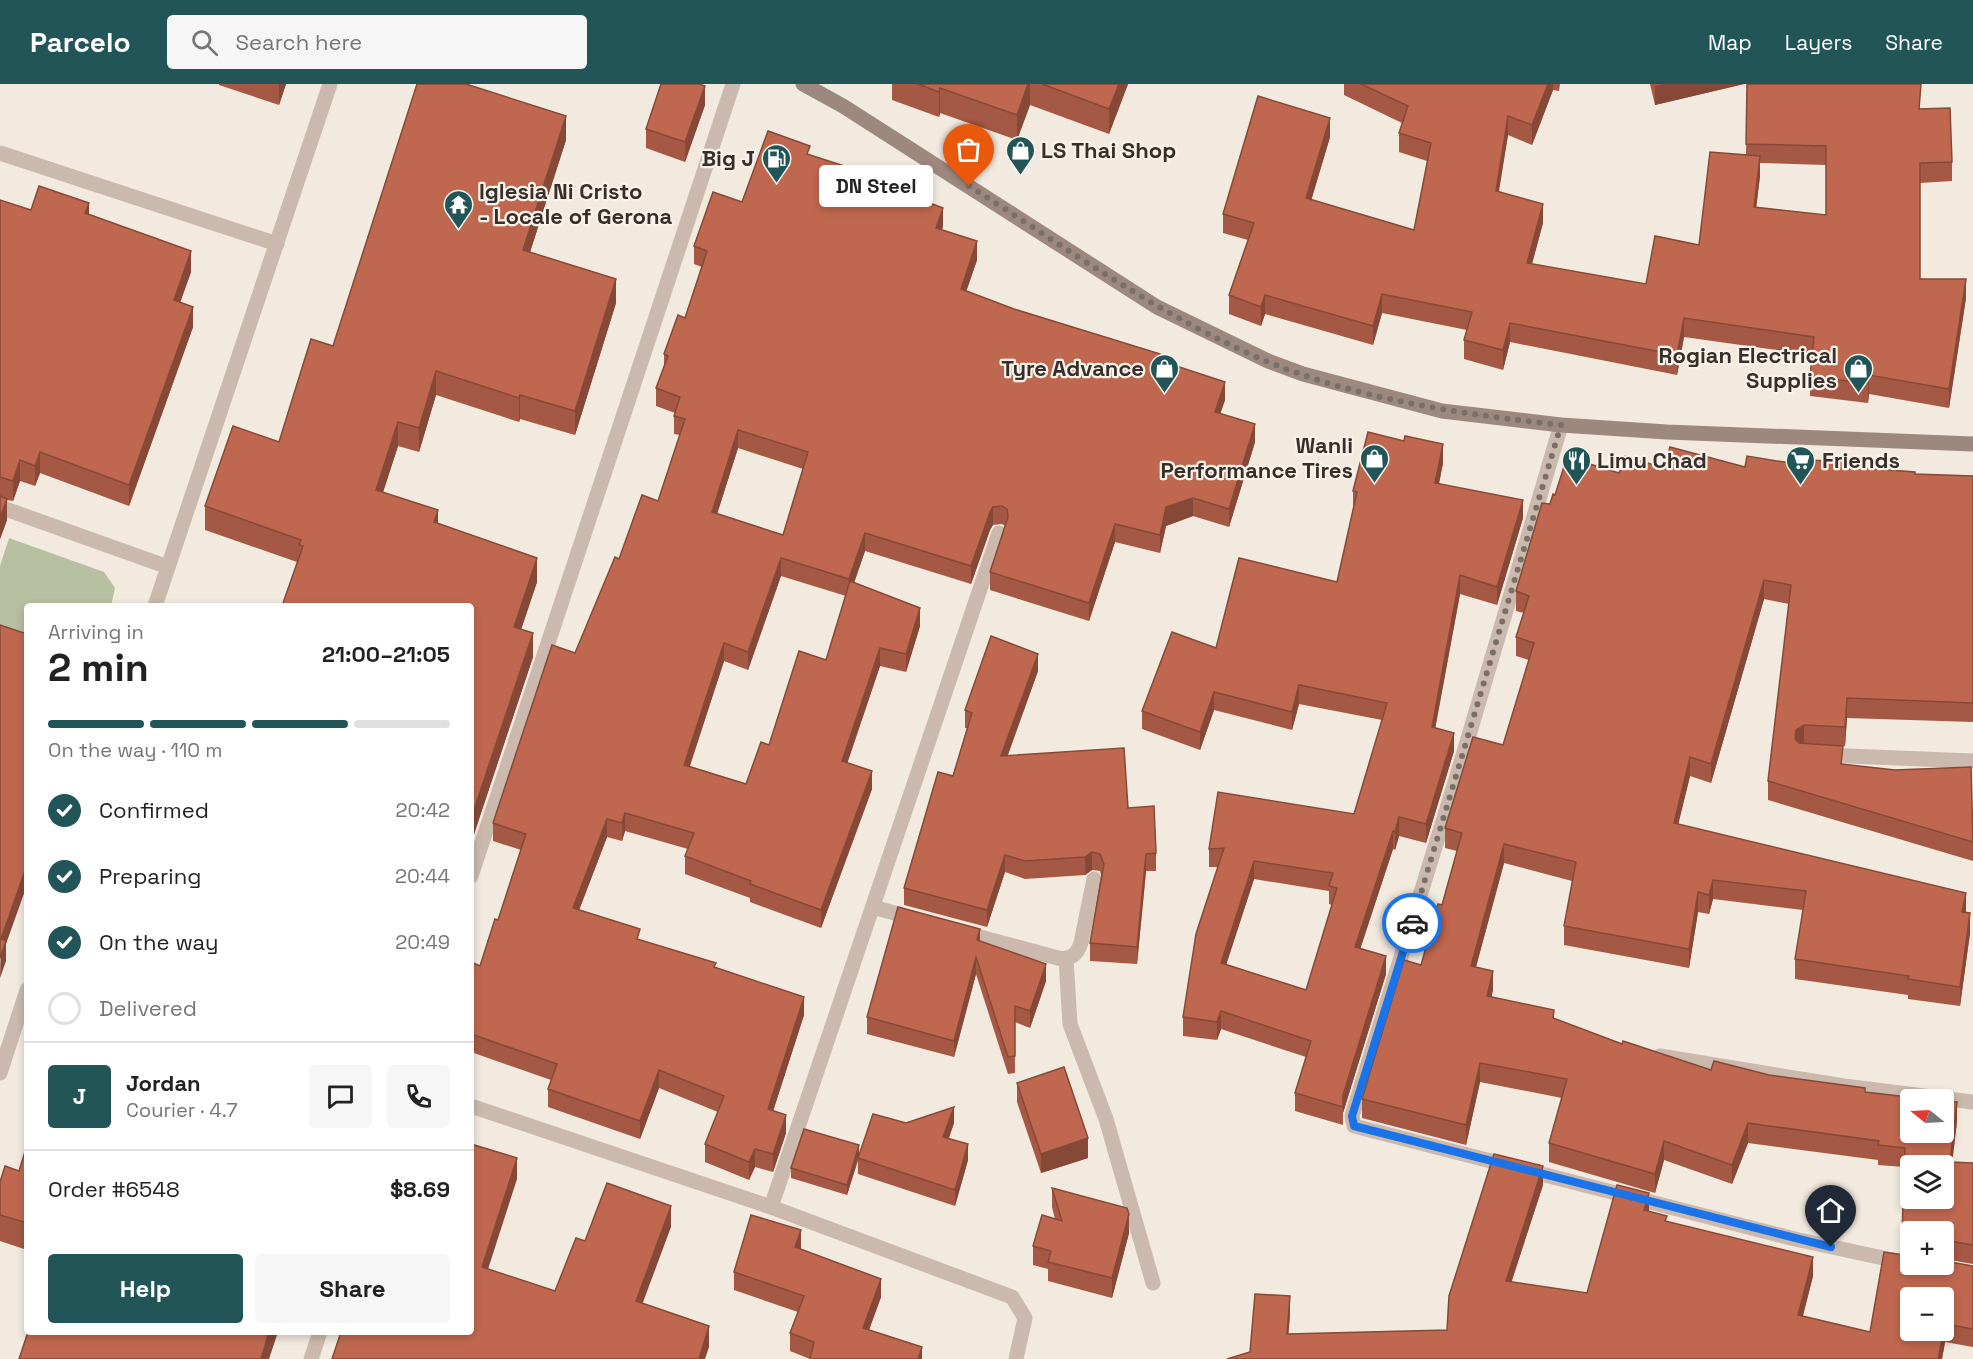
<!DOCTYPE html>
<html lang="en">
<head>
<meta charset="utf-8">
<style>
	body { margin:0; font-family:"Space Grotesk",sans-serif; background:#f6f6f6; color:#222; height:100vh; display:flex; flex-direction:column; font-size:22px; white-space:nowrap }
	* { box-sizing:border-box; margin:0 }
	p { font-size:20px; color:#767676 }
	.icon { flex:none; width:33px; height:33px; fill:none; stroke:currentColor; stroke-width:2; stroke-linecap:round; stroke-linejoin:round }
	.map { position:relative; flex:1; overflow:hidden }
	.panel { position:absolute; left:24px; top:519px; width:450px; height:732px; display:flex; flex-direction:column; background:#fff; border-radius:6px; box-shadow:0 3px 9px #0003 }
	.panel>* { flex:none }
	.needle { width:39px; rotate:288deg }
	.tools { position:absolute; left:1900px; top:1005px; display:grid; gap:12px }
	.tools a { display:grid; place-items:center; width:54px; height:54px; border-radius:6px; background:#fff; box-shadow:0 3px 9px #0003; font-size:30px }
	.pin { position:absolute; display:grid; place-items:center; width:51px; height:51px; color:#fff; margin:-62px -26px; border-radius:50% 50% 50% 0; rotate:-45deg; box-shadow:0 0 6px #0007 }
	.pin .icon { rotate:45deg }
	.courier { position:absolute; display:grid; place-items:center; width:60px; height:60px; margin:-30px; border:4px solid #1a73e8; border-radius:50%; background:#fff; color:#222; box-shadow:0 2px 8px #0007 }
	.bubble { position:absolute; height:42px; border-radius:6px; background:#fff; box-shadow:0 3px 9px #0003; font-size:20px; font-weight:800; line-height:42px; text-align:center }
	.headline em { font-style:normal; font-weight:800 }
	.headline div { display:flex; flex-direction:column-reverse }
	.headline { display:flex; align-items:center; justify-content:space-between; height:102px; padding:0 24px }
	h1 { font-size:39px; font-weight:800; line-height:45px }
	.bar { display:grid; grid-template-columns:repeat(4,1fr); gap:9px 6px; align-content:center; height:72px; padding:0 24px }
	.bar i { height:8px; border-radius:4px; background:#e0e0e0 }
	.bar .active { background:#225558 }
	.bar p { grid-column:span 4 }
	.line { display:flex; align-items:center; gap:15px; padding:0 24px; border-top:2px solid #e0e0e0 }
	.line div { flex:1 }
	.round { display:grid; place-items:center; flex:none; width:63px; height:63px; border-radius:6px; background:#f6f6f6 }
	ol { padding:0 24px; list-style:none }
	li { display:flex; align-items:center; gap:18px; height:66px }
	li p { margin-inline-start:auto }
	li .icon { padding:6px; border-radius:50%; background:#225558; color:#fff; stroke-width:4 }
	li:last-child { color:#767676 }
	li i { width:33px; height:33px; border:3px solid #e0e0e0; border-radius:50% }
	.action { display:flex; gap:12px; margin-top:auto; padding:12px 24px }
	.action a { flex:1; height:69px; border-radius:6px; background:#225558; color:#fff; font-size:24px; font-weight:800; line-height:69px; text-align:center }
	.action a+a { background:#f6f6f6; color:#222 }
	header { display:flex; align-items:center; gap:36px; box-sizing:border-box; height:84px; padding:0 30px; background:#225558; color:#fff }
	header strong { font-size:28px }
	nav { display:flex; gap:33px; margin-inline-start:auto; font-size:21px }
	.search { width:420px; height:54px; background:#f6f6f6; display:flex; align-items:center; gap:15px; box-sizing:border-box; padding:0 21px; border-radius:6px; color:#767676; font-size:22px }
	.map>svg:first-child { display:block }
	.green { fill:#b6c0a0 }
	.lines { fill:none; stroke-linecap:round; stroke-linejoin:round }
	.minor { stroke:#cab9ac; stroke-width:15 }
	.secondary { stroke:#9d887d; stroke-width:15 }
	.wall { fill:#a55944; fill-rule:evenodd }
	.shaded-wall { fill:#864937 }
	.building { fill:#c0684f; stroke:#864937; stroke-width:1.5; fill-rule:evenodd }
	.done { stroke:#796f69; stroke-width:6; stroke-dasharray:0 10.8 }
	.route { stroke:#1a73e8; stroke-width:8 }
	.labels { text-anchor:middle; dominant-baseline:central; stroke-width:4.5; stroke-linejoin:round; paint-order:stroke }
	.poi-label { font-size:22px; font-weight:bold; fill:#382e2a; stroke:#f9f3ec; text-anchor:start }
</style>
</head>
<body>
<header>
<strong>Parcelo</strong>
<div class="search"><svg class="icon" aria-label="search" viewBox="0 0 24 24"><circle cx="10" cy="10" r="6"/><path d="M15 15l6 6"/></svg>Search here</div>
<nav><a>Map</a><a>Layers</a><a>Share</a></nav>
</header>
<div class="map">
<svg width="1973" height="1275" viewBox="0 0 1973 1275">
	<rect width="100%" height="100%" fill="#f2e9df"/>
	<polygon class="green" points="9,454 104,488 115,504 111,522 27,522 27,571 0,561 0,482"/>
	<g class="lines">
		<g class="minor">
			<polyline points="0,69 277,160"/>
			<polyline points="1561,341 1456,695 1352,1032 1354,1042 1795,1155 1911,1180"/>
			<polyline points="0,423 168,483"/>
			<polyline points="155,522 330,0"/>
			<polyline points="1823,671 1973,677"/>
			<polyline points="471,792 733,0"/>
			<polyline points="873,823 916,835"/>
			<path d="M962 848 1058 874C1070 876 1077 871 1081 859L1094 795"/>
			<polyline points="1066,875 1070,940 1106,1035 1153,1199"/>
			<polyline points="1660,972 1844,1002 1973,1018"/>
			<polyline points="0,989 27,906"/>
			<polyline points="471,1022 771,1123 1012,1213 1025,1234 1016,1275"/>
			<polyline points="771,1123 999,449"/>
			<polyline points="311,1275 320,1248"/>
		</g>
		<polyline class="secondary" points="803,0 843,22 1157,223 1268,277 1303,290 1442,327 1561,341 1667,348 1973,360"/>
	</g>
	<g class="wall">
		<polygon points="219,0 286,0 279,21 219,1"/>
		<polygon points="892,0 1128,0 1109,50 1030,21 1017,56 940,29 939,33 892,16"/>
		<path d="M1344 0H1560L1559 7 1553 6 1532 61 1508 51 1498 108 1543 139 1532 180 1646 200 1699 161 1746 71 1747 0 1920 25 1952 78V97L1920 99V195L1966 214 1949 324 1869 310 1868 319 1810 312V293L1812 271 1684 253 1677 291 1510 258 1503 286 1464 275V256L1467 246 1382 229 1373 261 1265 230 1261 242 1229 230V211L1248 156 1223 149V130L1330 53 1311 116 1414 146 1427 77 1399 68V49L1402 39 1344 11ZM1760 79 1826 81V131L1756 123 1760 92Z"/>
		<polygon points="1650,0 1744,0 1655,21"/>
		<polygon points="705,21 685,78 646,64 646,45"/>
		<polygon points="566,56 530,168 616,219 575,351 520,335 519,338 436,311 419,368 398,362 383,408 537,498 521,545 533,573 474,750 471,749 471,522 297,478 205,446 205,422 279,358 333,262"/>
		<path d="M810 71 897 107 943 142 942 146 977 176 966 207 1014 225 1160 277 1225 316 1220 329 1255 358 1229 443 1193 432 1166 442 1160 469 1115 458 1089 537 990 506V488L1005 442 1002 440 993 441 990 446 971 500 865 467 854 499 920 542 906 588 880 582 847 679 872 705 821 844 750 818V814L685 790V772L688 765 625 747 622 757 607 753 579 826 640 856 716 884 804 931 773 1027 786 1049 773 1088 755 1083 749 1096 705 1078V1060L718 1028 659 1004 640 1055 548 1023V1005L551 996 471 968V878L480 882 498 836 521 766 493 757V739L575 569 619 475 658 417 680 351 674 350V332L675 329 656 322V304L664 282V270L685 234 702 183 694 180V162L742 118ZM738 364 803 385 783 451 717 430ZM781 492 846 512 826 576 769 661 746 700 690 682 724 577 748 586Z"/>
		<polygon points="0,116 31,126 89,130 191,188 180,218 193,243 129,422 40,389 35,402 20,397 13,417 7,416 7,436 0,455"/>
		<path d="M1404 357 1443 379 1439 400 1523 434 1497 521 1460 510 1435 644 1454 667 1426 759 1399 752 1395 766 1393 765 1360 865 1386 890 1343 1029V1041L1295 1027V1009L1306 973 1221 945 1217 956 1183 952V933L1218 783H1209V765L1354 730 1382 636 1299 620 1292 646 1214 626 1200 666 1142 645V627L1216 564 1337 498 1353 425V407ZM1254 795 1329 807V820L1332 821 1306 906 1226 880Z"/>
		<polygon points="1802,381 1863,384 1915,390 1973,392 1973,638 1847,634 1845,662 1833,661 1843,681 1973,729 1973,777 1768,716 1768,697 1789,520 1764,515 1711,699 1690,692 1678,740 1966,828 1970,849 1960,922 1908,915 1908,911 1795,895 1795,875 1803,826 1713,815 1709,830 1698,828 1689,884 1564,861 1564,842 1572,797 1504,779 1476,883 1493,906 1491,913 1554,934 1622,960 1711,986 1769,991 1865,1008 1957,1037 1952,1078 1973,1079 1973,1180 1944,1175 1944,1148 1911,1148 1911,1170 1902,1168 1904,1083 1878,1081 1878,1076 1748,1059 1732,1100 1664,1076 1655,1109 1549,1078 1549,1059 1562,1014 1480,998 1466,1061 1362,1034 1362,1015 1421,881 1442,821 1457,767 1445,764 1445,744 1503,661 1529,576 1516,572 1516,553 1524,529 1516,527 1516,507 1550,420 1555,411 1619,389 1664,384"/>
		<polygon points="1038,587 1008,671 1128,724 1156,769 1156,787 1146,787 1137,880 1090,877 1090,859 1101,791 1100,787 1092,786 1085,791 1025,795 1005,788 987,843 904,821 904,804 953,692 967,644 965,644 965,626"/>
		<polygon points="980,857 1046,897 1030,944 1015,938 1015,989 1008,990 976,890 954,973 867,950 867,933"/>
		<polygon points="1017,999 1088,1074 1041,1089 1017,1018"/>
		<polygon points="954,1039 949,1054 968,1076 955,1122 858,1090 858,1077 847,1111 791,1094 791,1084 859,1069"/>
		<polygon points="27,1061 27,1166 0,1157 0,1098 19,1087"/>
		<polygon points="1543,1101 1511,1198 1587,1209 1649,1127 1667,1138 1813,1192 1803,1232 1870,1248 1973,1182 1973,1263 1945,1258 1942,1275 1227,1275 1250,1268 1290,1231 1288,1250 1447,1246"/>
		<polygon points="1052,1104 1129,1149 1112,1214 1048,1197 1048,1185 1033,1181 1033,1162 1055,1135 1052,1123"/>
		<polygon points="801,1164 800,1165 881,1213 869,1246 922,1275 810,1275 790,1267 790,1249 798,1228 734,1206 734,1188"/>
	</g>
	<g class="shaded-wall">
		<polygon points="279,0 286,0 279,21"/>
		<polygon points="1028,0 1030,0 1030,21 1017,56 1017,31"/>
		<polygon points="1119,0 1128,0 1109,50 1109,25"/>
		<polygon points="1548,0 1553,0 1553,6 1532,61 1532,41"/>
		<polygon points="1664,0 1744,0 1655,21 1655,2"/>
		<polygon points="705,2 705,21 685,78 685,58"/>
		<polygon points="940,4 940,29 939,33 939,8"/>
		<polygon points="566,32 566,56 523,190 523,166"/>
		<polygon points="1508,32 1508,51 1496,126 1496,107"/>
		<polygon points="1330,34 1330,53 1306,134 1306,114"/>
		<polygon points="1760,72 1760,92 1754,142 1754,123"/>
		<polygon points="89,119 89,139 85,129"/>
		<polygon points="1543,120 1543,139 1527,198 1527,179"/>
		<polygon points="943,124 943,142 936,162 936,144"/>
		<polygon points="977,157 977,176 961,223 961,205"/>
		<polygon points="191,167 191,188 174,236 174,216"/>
		<polygon points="616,195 616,219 575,351 575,327"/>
		<polygon points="1966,195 1966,214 1949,324 1949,305"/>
		<polygon points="1382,210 1382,229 1373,261 1373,242"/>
		<polygon points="1265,211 1265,230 1261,242 1261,223"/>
		<polygon points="193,223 193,243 129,422 129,401"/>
		<polygon points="1684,234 1684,253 1677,291 1677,271"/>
		<polygon points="1510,239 1510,258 1503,286 1503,266"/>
		<polygon points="436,287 436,311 419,368 419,344"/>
		<polygon points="1869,291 1869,310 1868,319 1868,299"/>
		<polygon points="1225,298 1225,316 1215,346 1215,328"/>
		<polygon points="520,311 520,335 519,338 519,314"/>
		<polygon points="398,338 398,362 376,430 376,406"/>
		<polygon points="1255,340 1255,358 1229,443 1229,425"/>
		<polygon points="738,346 738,364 712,446 712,428"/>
		<polygon points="1443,360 1443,379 1435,418 1435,399"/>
		<polygon points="40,368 40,389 35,402 35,382"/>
		<polygon points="20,376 20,397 13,417 13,397"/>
		<polygon points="1193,414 1193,432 1166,442 1160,469 1160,451 1166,423"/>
		<polygon points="7,415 7,436 0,455 0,434"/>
		<polygon points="1523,416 1523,434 1497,521 1497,503"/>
		<polygon points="993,423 993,441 990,446 971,500 971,482 990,428"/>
		<polygon points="438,426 438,450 434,438"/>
		<polygon points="1115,440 1115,458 1089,537 1089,519"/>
		<polygon points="865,449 865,467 849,513 849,495"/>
		<polygon points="537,474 537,498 514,567 514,543"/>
		<polygon points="781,474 781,492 748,586 748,568"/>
		<polygon points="1460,491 1460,510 1432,662 1432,643"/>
		<polygon points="1764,496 1764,515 1711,699 1711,680"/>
		<polygon points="920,524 920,542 906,588 906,570"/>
		<polygon points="533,549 533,573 474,750 474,726"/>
		<polygon points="724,559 724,577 684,699 684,681"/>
		<polygon points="880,564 880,582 842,695 842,677"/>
		<polygon points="1038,570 1038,587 1001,689 1001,672"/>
		<polygon points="1299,601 1299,620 1292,646 1292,628"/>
		<polygon points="1214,608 1214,626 1200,666 1200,648"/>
		<polygon points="1847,614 1847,634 1845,662 1845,643"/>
		<polygon points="1804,641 1804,660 1796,665 1796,646"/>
		<polygon points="1454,649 1454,667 1426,759 1426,740"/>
		<polygon points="1690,673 1690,692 1674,758 1674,739"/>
		<polygon points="872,687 872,705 821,844 821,826"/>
		<polygon points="625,729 625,747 622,757 622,739"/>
		<polygon points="1399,733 1399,752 1395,766 1395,748"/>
		<polygon points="607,735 607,753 573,842 573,824"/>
		<polygon points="1393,747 1393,765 1355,881 1355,863"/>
		<polygon points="1504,760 1504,779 1471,901 1471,882"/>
		<polygon points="1092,768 1092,786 1085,791 1085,773"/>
		<polygon points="1146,770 1146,787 1137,880 1137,863"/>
		<polygon points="1005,771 1005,788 987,843 987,826"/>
		<polygon points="1254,777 1254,795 1221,897 1221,879"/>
		<polygon points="27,781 27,801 6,860 6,877 0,894 1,855"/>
		<polygon points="1713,796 1713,815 1709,830 1709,811"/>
		<polygon points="1698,808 1698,828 1689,884 1689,865"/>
		<polygon points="1966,809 1966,828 1962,847 1962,828"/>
		<polygon points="1970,829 1970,849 1960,922 1960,903"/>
		<polygon points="980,845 980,862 977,856"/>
		<polygon points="1386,872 1386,890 1343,1029 1343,1011"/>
		<polygon points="976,873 976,890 954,973 954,957"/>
		<polygon points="1046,880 1046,897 1030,944 1030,927"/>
		<polygon points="1493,887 1493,906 1487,931 1487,912"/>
		<polygon points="804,913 804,931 768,1043 768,1025"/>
		<polygon points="1221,927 1221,945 1217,956 1217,938"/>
		<polygon points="1480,979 1480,998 1466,1061 1466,1041"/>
		<polygon points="659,986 659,1004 640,1055 640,1037"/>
		<polygon points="1957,1018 1957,1037 1950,1098 1950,1078"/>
		<polygon points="954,1023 954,1039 943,1069 943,1053"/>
		<polygon points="786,1031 786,1049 773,1088 773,1070"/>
		<polygon points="1748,1039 1748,1059 1732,1100 1732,1081"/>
		<polygon points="1088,1054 1088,1074 1041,1089 1041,1070"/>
		<polygon points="1664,1057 1664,1076 1655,1109 1655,1090"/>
		<polygon points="968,1060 968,1076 955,1122 955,1106"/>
		<polygon points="859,1061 859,1071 858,1074 847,1111 847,1101"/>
		<polygon points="755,1065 755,1083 749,1096 749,1078"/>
		<polygon points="517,1074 517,1095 482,1204 482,1183"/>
		<polygon points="1543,1082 1543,1101 1506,1215 1506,1197"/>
		<polygon points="1649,1109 1649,1128 1644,1126"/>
		<polygon points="671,1122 671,1143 636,1237 636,1217"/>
		<polygon points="1129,1130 1129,1149 1112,1214 1112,1194"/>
		<polygon points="801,1146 801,1164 795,1181 795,1163"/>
		<polygon points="1813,1173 1813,1192 1798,1250 1798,1231"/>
		<polygon points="881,1195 881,1213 863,1262 863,1244"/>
		<polygon points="1290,1212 1290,1231 1287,1268 1287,1250"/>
		<polygon points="1945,1240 1945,1258 1942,1275 1938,1275"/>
		<polygon points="709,1242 709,1263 705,1275 699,1275"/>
		<polygon points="269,1248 278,1248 269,1275 261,1275"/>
		<polygon points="922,1263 922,1275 918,1275"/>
	</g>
	<g class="building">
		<polygon points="417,0 466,0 566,32 523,166 616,195 575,327 520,311 519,314 436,287 419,344 398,338 376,406 438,426 434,438 537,474 514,543 533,549 474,726 471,725 471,522 282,522 303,462 299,461 301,456 205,422 233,342 279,358 311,255 333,262"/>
		<polygon points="661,0 699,0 705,2 685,58 646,45"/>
		<polygon points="918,0 1028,0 1017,31 940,4 939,8"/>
		<polygon points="1042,0 1119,0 1109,25"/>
		<polygon points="1361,0 1548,0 1532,41 1508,32 1496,107 1543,120 1527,179 1646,200 1655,152 1699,161 1710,68 1760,72 1754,123 1826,131 1826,62 1746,60 1747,0 1921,0 1919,25 1950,24 1952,78 1920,79 1920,195 1966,195 1949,305 1869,291 1868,299 1810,293 1814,253 1684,234 1677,271 1510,239 1503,266 1464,256 1472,228 1382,210 1373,242 1265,211 1261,223 1229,211 1254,139 1223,130 1258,12 1330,34 1306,114 1414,146 1431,59 1399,49 1408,22"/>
		<path d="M768 47 810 62 807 70 897 99 895 106 943 124 936 144 977 157 961 205 1014 225 1160 270 1158 276 1225 298 1215 328 1255 340 1229 425 1193 414 1166 423 1160 451 1115 440 1089 519 990 488 1008 433 1007 425 1002 422 993 423 990 428 971 482 865 449 849 495 781 474 748 568 724 559 684 681 746 700 761 658 769 661 799 567 826 576 850 497 920 524 906 570 880 564 842 677 872 687 821 826 750 800 751 797 685 772 694 749 625 729 622 739 607 735 573 824 640 845 637 855 716 879 714 883 804 913 768 1025 786 1031 773 1070 755 1065 749 1078 705 1060 724 1012 659 986 640 1037 548 1005 557 980 471 950V878L480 882 495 835 498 836 526 750 493 739 552 561 575 569 615 473 619 475 642 411 658 417 685 335 674 332 680 313 656 304 668 272 664 270 678 231 685 234 707 167 694 162 713 108 742 118ZM738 346 808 368 783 451 712 428Z"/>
		<polygon points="39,102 89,119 85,129 191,167 174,216 193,223 129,401 40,368 35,382 20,376 13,397 0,393 0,116 31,126"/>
		<path d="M1368 348 1404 357 1405 352 1443 360 1435 399 1523 416 1497 503 1460 491 1432 643 1454 649 1426 740 1399 733 1395 748 1393 747 1355 863 1386 872 1343 1011V1023L1295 1009 1311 957 1221 927 1217 938 1183 933 1196 850 1224 764 1209 765 1218 708 1354 730 1387 619 1299 601 1292 628 1214 608 1200 648 1142 627 1172 548 1216 564 1239 474 1337 498 1357 408 1353 407ZM1254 777 1333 789 1329 802 1337 804 1306 906 1221 879Z"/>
		<path d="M1670 363 1745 383 1747 372 1802 381V376L1863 378V384L1915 388V390L1973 392V619L1847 614 1845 643 1804 641 1796 646 1795 655 1799 659 1843 662 1841 680 1895 686 1971 683 1973 758 1768 697 1791 501 1764 496 1711 680 1690 673 1674 739 1966 809 1962 828 1970 829 1960 903 1908 895 1909 892 1795 875 1806 807 1713 796 1709 811 1698 808 1689 865 1564 842 1576 778 1504 760 1471 882 1493 887 1487 912 1554 926 1553 934 1622 960 1623 957 1711 986 1714 977 1769 991 1865 1004V1008L1934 1016H1911V1048H1944V1017L1957 1018 1950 1078 1973 1079V1161L1944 1156V1148H1911V1150L1902 1149 1905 1064 1878 1061 1879 1057 1748 1039 1732 1081 1664 1057 1655 1090 1549 1059 1567 995 1480 979 1466 1041 1362 1015 1404 876 1421 881 1438 820 1442 821 1462 749 1445 744 1473 653 1503 661 1534 559 1516 553 1529 512 1516 507 1542 419 1550 420 1553 410 1555 411 1567 373 1619 389 1625 372 1664 384ZM1911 1082H1944V1114H1911Z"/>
		<polygon points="0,412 7,415 0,434"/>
		<polygon points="0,541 27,550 27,781 1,855 6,857 0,874"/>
		<polygon points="991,552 1038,570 1001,672 1124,664 1128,724 1154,722 1156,769 1146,770 1137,863 1090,859 1104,780 1100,770 1092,768 1085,773 1025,777 1005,771 987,826 904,804 938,688 953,692 972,629 965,626"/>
		<polygon points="898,823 980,845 977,856 1046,880 1030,927 1015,922 1015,972 1008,973 976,873 954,957 867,933"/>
		<polygon points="1064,983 1088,1054 1041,1070 1017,999"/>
		<polygon points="954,1023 943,1053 968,1060 955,1106 858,1074 873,1030 906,1039"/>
		<polygon points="804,1045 859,1061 847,1101 791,1084"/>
		<polygon points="471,1060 517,1074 482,1183 555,1207 576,1154 585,1157 607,1099 671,1122 636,1217 709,1242 699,1275 332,1275 341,1248 471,1248"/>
		<polygon points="27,1061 27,1139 0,1131 0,1098 5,1082 19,1087"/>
		<polygon points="1494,1070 1543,1082 1506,1197 1587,1209 1617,1101 1649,1109 1644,1126 1667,1132 1665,1137 1813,1173 1798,1231 1870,1248 1884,1168 1911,1172 1911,1180 1944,1180 1944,1177 1973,1182 1973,1245 1945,1240 1944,1244 1944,1214 1911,1214 1911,1246 1944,1246 1938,1275 1227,1275 1250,1268 1255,1210 1290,1212 1287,1250 1447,1246 1449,1212"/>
		<polygon points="1052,1104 1127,1124 1129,1130 1112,1194 1048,1178 1051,1167 1033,1162 1042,1131 1062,1137"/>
		<polygon points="751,1131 801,1146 795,1163 881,1195 863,1244 922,1263 918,1275 810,1275 814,1258 790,1249 804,1212 734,1188"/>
		<polygon points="28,1248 269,1248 261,1275 19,1275"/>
	</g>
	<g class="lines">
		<path class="done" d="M969 102C1067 164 1161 233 1268 278 1361 316 1462 330 1561 341L1412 839"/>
		<polyline class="route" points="1412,839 1352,1032 1354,1042 1831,1163"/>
	</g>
	<defs>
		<symbol id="shop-pin" viewBox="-11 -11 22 30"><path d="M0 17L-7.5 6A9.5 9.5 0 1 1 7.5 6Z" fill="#225558" stroke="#f9f3ec"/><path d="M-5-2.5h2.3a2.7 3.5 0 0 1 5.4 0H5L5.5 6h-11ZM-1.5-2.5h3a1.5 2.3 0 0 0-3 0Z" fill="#fff"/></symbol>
		<symbol id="fuel-pin" viewBox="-11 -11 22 30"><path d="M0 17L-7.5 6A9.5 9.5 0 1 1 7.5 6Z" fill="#225558" stroke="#f9f3ec"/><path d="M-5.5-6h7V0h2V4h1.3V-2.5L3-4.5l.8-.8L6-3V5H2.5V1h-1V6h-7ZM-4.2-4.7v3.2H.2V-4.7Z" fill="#fff"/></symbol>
		<symbol id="temple-pin" viewBox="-11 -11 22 30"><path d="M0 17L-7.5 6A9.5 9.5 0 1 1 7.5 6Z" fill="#225558" stroke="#f9f3ec"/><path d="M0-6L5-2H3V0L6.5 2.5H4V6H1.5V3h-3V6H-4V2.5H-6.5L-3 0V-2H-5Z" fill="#fff"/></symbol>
		<symbol id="restaurant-pin" viewBox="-11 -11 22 30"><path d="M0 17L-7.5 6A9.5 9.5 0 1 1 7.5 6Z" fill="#225558" stroke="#f9f3ec"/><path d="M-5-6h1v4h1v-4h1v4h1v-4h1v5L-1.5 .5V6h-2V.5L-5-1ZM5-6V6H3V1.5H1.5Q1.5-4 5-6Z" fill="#fff"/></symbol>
		<symbol id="supermarket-pin" viewBox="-11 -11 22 30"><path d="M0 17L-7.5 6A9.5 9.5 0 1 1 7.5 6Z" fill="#225558" stroke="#f9f3ec"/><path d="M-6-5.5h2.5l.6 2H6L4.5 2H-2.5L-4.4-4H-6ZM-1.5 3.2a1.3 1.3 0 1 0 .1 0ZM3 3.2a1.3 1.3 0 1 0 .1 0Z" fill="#fff"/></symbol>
	</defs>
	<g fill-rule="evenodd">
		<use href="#shop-pin" x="1004" y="50" width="33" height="45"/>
		<use href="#fuel-pin" x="760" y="58" width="33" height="45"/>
		<use href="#temple-pin" x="442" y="104" width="33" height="45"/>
		<use href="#shop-pin" x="1148" y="268" width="33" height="45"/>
		<use href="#shop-pin" x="1842" y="268" width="33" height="45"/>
		<use href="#shop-pin" x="1358" y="358" width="33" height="45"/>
		<use href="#restaurant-pin" x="1560" y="360" width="33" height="45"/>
		<use href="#supermarket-pin" x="1784" y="360" width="33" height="45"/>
	</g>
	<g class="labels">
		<g class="poi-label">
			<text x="1041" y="66">LS Thai Shop</text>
			<text x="755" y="74" text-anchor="end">Big J</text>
			<text x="479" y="107">Iglesia Ni Cristo<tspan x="479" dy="25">- Locale of Gerona</tspan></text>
			<text x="1837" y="271" text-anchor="end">Rogian Electrical<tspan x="1837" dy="25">Supplies</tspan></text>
			<text x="1144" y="284" text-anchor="end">Tyre Advance</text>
			<text x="1353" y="361" text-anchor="end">Wanli<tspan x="1353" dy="25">Performance Tires</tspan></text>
			<text x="1597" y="376">Limu Chad</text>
			<text x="1822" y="376">Friends</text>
		</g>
	</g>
</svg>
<div class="tools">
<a><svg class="needle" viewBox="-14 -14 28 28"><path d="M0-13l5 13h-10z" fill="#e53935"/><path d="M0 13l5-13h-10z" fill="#767676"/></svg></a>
<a><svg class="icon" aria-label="layers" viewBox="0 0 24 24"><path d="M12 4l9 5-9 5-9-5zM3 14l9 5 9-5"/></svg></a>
<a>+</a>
<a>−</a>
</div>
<div class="pin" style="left:969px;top:102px;background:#ea580c"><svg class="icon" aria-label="bag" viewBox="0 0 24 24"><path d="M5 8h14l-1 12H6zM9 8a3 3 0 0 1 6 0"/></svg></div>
<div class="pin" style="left:1831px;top:1163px;background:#1f2937"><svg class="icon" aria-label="home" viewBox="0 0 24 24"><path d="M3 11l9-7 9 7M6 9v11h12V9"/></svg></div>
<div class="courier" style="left:1412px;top:839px"><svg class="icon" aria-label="car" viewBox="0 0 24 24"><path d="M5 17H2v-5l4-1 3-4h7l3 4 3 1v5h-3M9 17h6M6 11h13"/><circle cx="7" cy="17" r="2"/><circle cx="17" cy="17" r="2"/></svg></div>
<div class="bubble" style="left:819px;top:81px;width:114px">DN Steel</div>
<section class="panel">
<div class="headline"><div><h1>2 min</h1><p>Arriving in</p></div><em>21:00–21:05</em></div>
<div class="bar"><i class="active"></i><i class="active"></i><i class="active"></i><i></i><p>On the way · 110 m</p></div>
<ol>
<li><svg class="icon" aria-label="check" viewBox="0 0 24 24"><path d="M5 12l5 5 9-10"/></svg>Confirmed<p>20:42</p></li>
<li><svg class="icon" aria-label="check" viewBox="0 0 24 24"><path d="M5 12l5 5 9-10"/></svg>Preparing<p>20:44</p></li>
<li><svg class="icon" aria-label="check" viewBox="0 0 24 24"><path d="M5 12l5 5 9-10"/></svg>On the way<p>20:49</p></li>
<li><i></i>Delivered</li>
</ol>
<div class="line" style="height:108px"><b class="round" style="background:#225558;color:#fff">J</b><div><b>Jordan</b><p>Courier · 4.7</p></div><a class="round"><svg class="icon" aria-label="chat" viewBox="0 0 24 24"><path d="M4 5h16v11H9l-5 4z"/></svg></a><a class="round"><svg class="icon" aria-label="phone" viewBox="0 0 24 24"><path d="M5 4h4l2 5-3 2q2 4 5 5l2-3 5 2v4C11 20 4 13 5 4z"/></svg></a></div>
<div class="line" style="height:78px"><div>Order #6548</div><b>$8.69</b></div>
<div class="action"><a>Help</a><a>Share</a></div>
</section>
</div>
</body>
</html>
